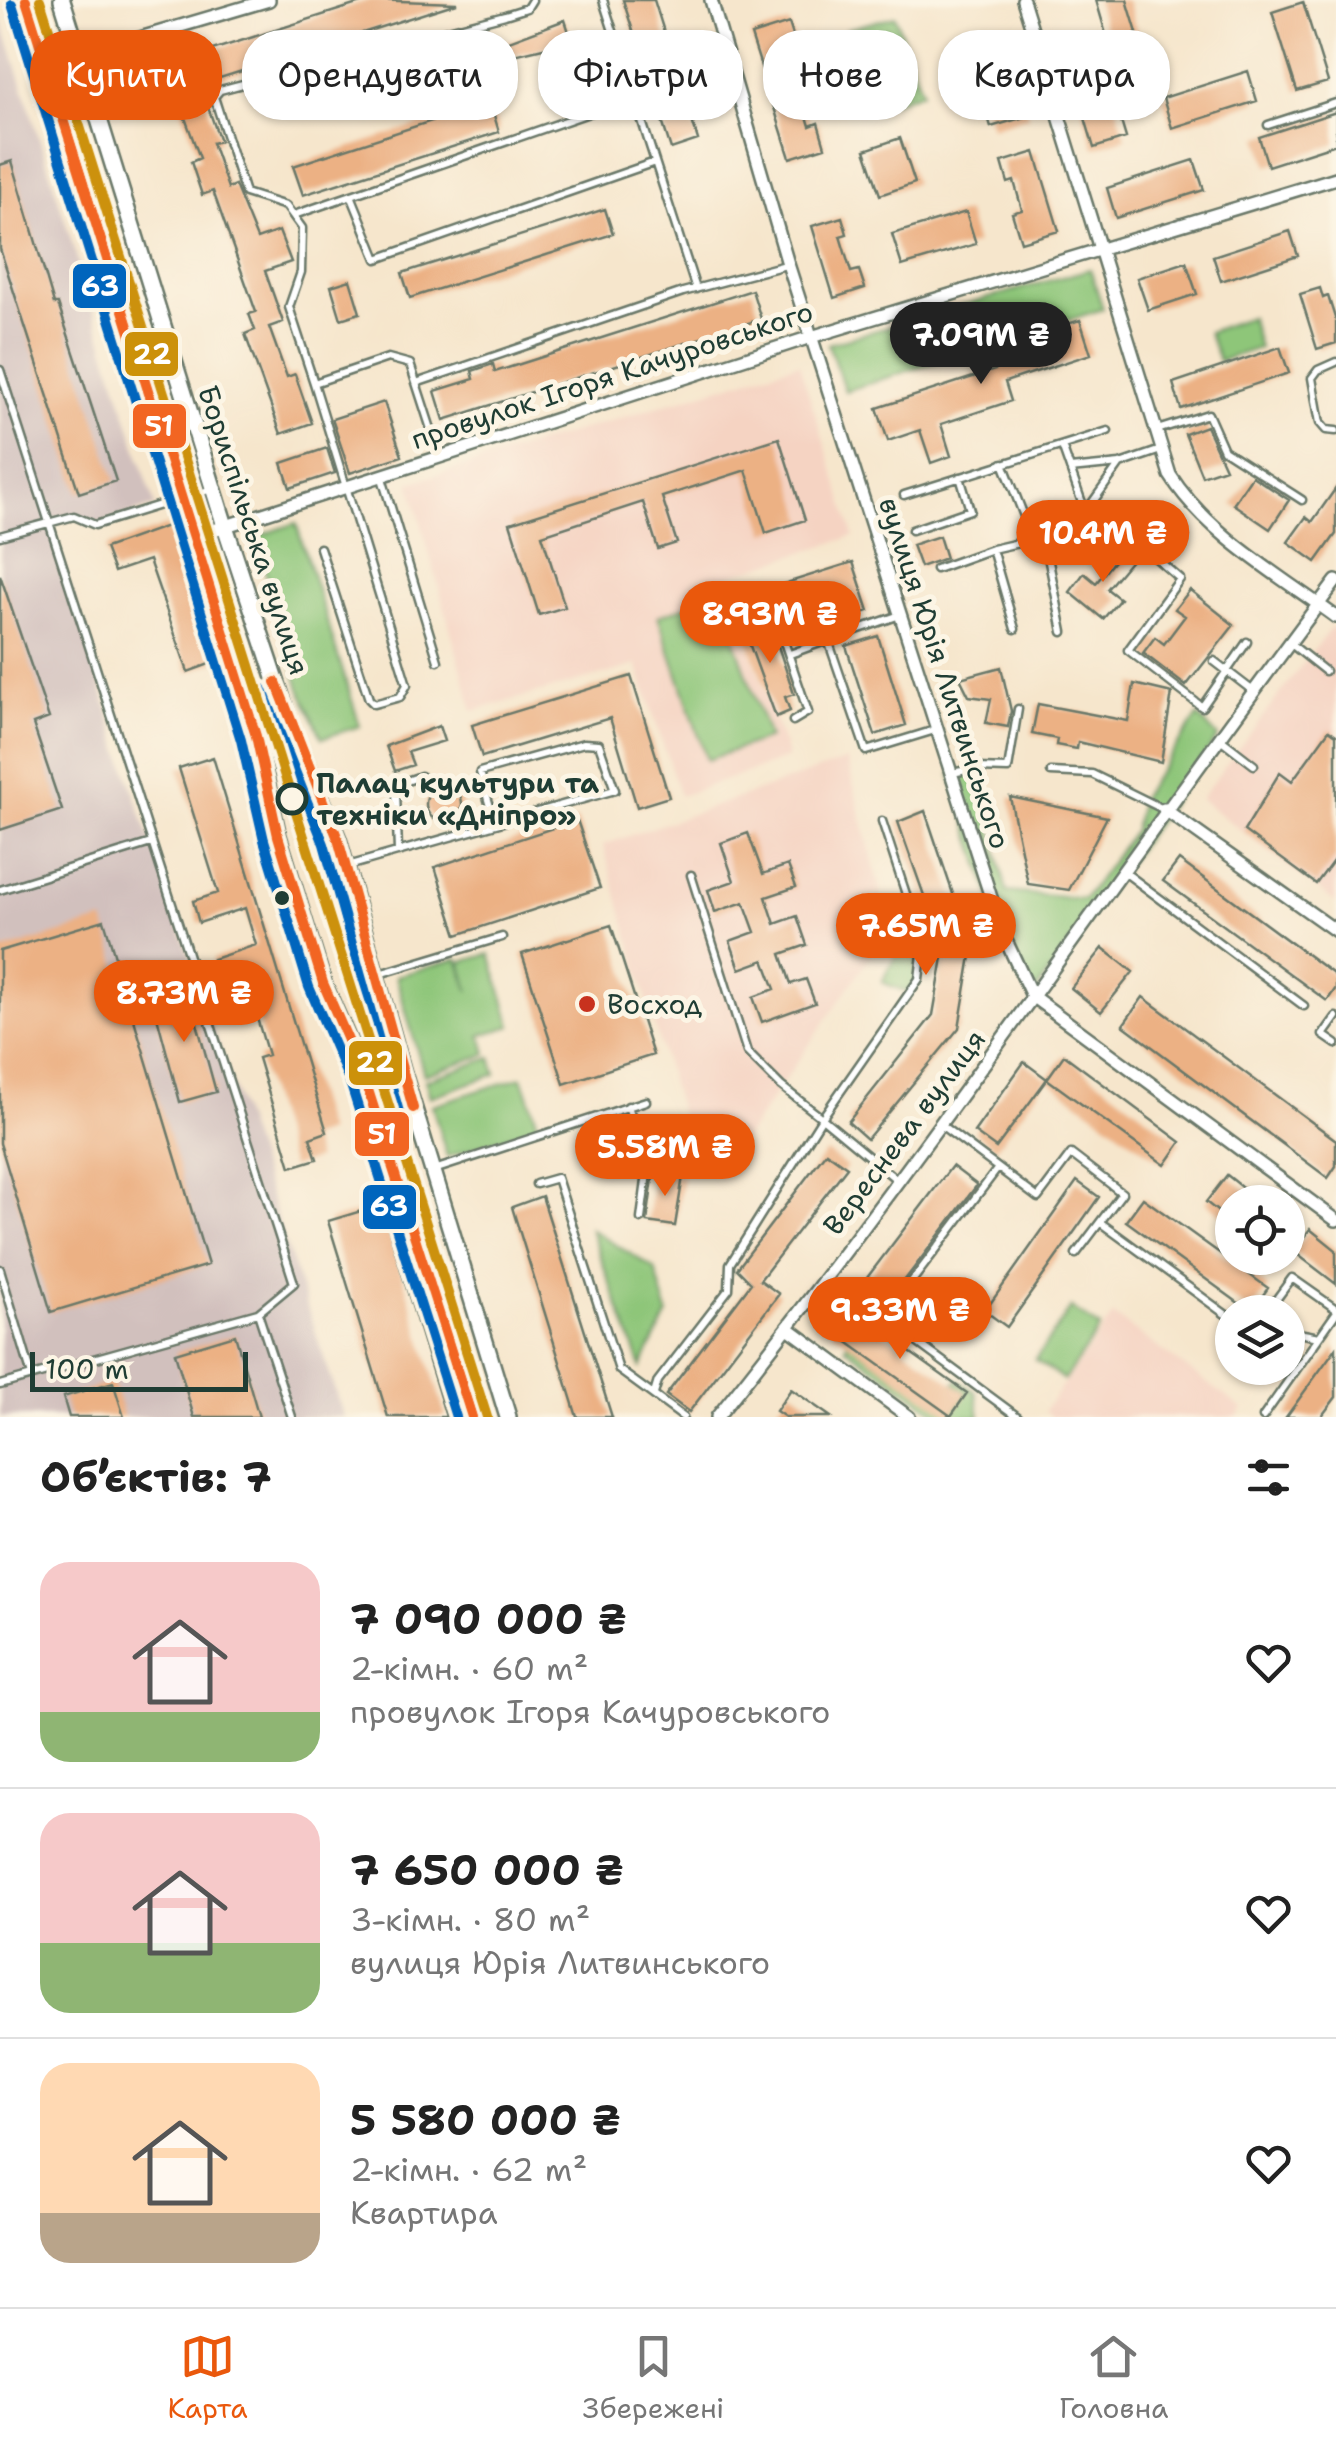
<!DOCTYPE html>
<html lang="uk">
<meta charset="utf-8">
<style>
:root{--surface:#fff;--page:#f6f6f6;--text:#222;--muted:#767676;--line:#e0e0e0;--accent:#ea580c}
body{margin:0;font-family:"Shantell Sans",sans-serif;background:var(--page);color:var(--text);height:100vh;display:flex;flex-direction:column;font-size:38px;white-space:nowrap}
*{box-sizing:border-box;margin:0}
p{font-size:32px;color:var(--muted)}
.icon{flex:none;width:55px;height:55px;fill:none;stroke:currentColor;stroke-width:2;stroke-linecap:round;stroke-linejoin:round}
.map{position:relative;height:1417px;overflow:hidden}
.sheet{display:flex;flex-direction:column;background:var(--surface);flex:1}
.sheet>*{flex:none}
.guide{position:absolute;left:30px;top:30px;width:1278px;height:90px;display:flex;gap:20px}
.buttons{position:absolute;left:1215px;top:1185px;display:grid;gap:20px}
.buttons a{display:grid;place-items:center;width:90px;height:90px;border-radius:50%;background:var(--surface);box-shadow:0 2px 8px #0004;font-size:50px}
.scale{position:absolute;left:30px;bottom:25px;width:218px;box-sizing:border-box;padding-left:10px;border:5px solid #1f3d34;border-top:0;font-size:28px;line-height:35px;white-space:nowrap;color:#1f3d34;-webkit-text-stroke:8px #fcf5e5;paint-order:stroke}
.price{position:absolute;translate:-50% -85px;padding:0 22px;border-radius:35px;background:var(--accent);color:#fff;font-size:32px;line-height:65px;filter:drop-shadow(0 2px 5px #0008)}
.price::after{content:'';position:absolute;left:50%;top:60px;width:30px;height:22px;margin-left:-15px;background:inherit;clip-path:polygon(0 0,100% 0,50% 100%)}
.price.current{background:#222;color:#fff}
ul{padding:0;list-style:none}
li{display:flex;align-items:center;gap:30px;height:250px;padding:0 40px}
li+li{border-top:2px solid var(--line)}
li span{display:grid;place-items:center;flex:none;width:280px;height:200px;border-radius:30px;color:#555}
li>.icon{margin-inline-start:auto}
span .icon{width:120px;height:120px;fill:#fffc;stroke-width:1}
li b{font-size:42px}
h2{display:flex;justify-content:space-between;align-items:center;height:120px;padding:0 40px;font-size:42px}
.chip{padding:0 35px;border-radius:40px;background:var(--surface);box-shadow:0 2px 8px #0004;font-size:35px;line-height:90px}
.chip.current{background:var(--accent);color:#fff}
.menu{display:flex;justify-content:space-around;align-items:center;height:140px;border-top:2px solid var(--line);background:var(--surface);font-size:28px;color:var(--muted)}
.menu a{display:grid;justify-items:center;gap:5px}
.menu .current{color:var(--accent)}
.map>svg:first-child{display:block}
.built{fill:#f5d3c2}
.industrial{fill:#d1c0bd}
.green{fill:#8ec679;stroke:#568256;stroke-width:2.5}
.building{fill:#ecb184}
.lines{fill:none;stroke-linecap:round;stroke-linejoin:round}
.lane-casing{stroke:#6a7869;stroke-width:11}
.street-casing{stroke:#6a7869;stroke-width:16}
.secondary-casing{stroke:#6a7869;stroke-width:20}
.lane{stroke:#fff;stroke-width:6}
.street{stroke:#fff;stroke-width:11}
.secondary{stroke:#fff;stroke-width:15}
.bus-1-casing{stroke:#fcf5e5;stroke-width:18}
.bus-2-casing{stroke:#fcf5e5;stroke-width:18}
.bus-1{stroke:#f26522;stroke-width:10}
.bus-2{stroke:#0065bd;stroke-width:10}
.tram-1-casing{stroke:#fcf5e5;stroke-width:18}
.tram-1{stroke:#cc910a;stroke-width:10}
.stop-dot{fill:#fcf5e5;stroke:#1f3d34;stroke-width:5}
.bus-dot{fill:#1f3d34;stroke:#fcf5e5;stroke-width:4}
.poi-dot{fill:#c8321e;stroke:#fcf5e5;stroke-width:4}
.labels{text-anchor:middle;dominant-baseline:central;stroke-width:10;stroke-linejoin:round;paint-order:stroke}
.street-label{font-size:28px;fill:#1f3d34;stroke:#fcf5e5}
.stop-label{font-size:28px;font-weight:bold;fill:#1f3d34;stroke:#fcf5e5;text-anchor:start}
.poi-label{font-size:28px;fill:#1f3d34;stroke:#fcf5e5;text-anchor:start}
.line-badge{stroke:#fcf5e5;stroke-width:4}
.badge-label{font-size:28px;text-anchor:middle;font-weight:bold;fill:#fff}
</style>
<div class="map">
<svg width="1336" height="1417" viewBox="0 0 1336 1417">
<rect width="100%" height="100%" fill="#fcf5e5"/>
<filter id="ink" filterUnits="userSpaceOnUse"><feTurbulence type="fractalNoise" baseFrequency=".01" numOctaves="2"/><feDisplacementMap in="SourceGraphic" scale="20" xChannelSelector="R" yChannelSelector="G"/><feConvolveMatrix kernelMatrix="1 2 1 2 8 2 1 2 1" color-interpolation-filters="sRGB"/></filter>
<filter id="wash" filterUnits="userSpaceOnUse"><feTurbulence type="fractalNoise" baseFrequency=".0048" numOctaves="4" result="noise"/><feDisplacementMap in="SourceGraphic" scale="40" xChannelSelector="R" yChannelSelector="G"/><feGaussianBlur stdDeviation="2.25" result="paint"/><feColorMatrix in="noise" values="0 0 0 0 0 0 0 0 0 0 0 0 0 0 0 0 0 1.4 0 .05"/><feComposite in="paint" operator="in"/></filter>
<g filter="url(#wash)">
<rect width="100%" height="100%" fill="#f6e6cc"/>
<path class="built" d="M 799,363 L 854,536 L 725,577 L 788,758 L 680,796 L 637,665 L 473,711 L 410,483 Z
M 1331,627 L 1336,630 L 1336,903 L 1200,799 Z
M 847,760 L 890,928 L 723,1169 L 688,1143 L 603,845 Z
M 1113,1315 L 1243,1409 L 1237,1417 L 1052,1417 L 1044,1411 Z"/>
<path class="industrial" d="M 0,14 L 155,506 L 95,525 L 74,516 L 50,520 L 121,753 L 344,1417 L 0,1417 Z"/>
<path class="green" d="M 895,16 L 922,92 L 874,109 L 847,29 Z
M 1090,269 L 1103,309 L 845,391 L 828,344 Z
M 1250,317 L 1259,348 L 1219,361 L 1208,332 Z
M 296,523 L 360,726 L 322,738 L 300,689 L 255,537 Z
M 719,595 L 769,738 L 707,760 L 658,616 Z
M 1198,716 L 1218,737 L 1032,996 L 1002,932 L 951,774 L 977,768 L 1007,892 L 1084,899 L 1134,830 L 1141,797 Z
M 914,920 C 924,947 925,968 911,994 L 882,982 Z
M 490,954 L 512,1026 L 481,1035 L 487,1054 L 424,1075 L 396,976 L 458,959 L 469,991 L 461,962 Z
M 491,1058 L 496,1074 L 430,1097 L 425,1080 Z
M 522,1077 L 539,1126 L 447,1157 L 432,1105 Z
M 590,1229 L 655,1269 L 668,1314 L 641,1367 Z
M 1071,1308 L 1100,1328 L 1064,1380 L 1035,1360 Z
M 847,1342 L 951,1415 L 967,1393 L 955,1384 L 958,1380 L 976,1392 L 980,1417 L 943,1417 L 845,1347 Z"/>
<g id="blocks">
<path class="building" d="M 370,0 L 457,3 L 220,78 L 212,50 Z
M 623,0 L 654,0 L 698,140 L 671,149 Z
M 1096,0 L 1127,0 L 1137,33 L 1108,41 Z
M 1303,2 L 1328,82 L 1297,91 L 1272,12 Z
M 565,20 L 572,41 L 497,59 L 493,47 Z
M 789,23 L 798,51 L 788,54 L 810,126 L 818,123 L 825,147 L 790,158 L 751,35 Z
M 1103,62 L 1126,138 L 1094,148 L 1071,71 Z
M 1014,67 L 1028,116 L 991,127 L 977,78 Z
M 1248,71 L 1257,101 L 1172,128 L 1163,98 Z
M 202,90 L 220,141 L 212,143 L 228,188 L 235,185 L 257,239 L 279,231 L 291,262 L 265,271 L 283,322 L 269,327 L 287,377 L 295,374 L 312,423 L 281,434 L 245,334 L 255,330 L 249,314 L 256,312 L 213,191 L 202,195 L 191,162 L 200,158 L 178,99 Z
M 490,102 L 499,132 L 303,195 L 293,166 Z
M 1336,112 L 1336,144 L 1268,166 L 1259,137 Z
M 900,138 L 915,183 L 880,195 L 865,150 Z
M 1035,152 L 1059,231 L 1021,242 L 1012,213 L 1022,210 L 1014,181 L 1008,183 L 1002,162 Z
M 1194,160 L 1204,190 L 1116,218 L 1107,188 Z
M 12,161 L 54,304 L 58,304 L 116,481 L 79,493 L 0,249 L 0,165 Z
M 605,209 L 613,234 L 410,298 L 402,273 Z
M 966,212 L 976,244 L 902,266 L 892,234 Z
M 842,217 L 847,234 L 840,236 L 851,272 L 859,270 L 865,288 L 834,298 L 812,226 Z
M 1290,231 L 1298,256 L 1221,281 L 1213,256 Z
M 1186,262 L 1197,294 L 1148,310 L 1137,278 Z
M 350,280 L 360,313 L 341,319 L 331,286 Z
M 1320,288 L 1323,298 L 1328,296 L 1336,321 L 1336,343 L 1317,349 L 1300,294 Z
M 752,290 L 761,319 L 444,420 L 435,391 L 474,379 L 472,371 L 493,364 L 495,372 Z
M 1080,320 L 1091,354 L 1005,382 L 1011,401 L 941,424 L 951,456 L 931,463 L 920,430 L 888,441 L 877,408 L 995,370 L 988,349 Z
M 1280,347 L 1289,373 L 1181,409 L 1173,383 Z
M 384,402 L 402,456 L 350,473 L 332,419 Z
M 1206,426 L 1225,468 L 1202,476 L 1185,434 Z
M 779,438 L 805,520 L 766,533 L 746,470 L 662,497 L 677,543 L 658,549 L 643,502 L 542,535 L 565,607 L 539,615 L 510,523 Z
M 327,448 L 335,473 L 290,488 L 282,463 Z
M 1252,476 L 1289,500 L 1270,529 L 1233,504 Z
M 1336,488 L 1336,534 L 1316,562 L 1288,542 L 1306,517 L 1312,522 Z
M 167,526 L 215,662 L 188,672 L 149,560 L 114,572 L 105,548 Z
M 939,536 L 946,558 L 920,567 L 912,545 Z
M 1128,544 L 1138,552 L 1107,589 L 1120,599 L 1103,619 L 1070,592 L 1084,573 L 1096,583 Z
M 853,562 L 869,611 L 799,633 L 783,584 Z
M 0,575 L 49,718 L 33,724 L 62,810 L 0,830 Z
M 1190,590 L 1234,625 L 1186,686 L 1143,653 L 1155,637 L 1164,644 L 1185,616 L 1175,609 Z
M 757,619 L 763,634 L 773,631 L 794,694 L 785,697 L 790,711 L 776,717 L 742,624 Z
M 878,636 L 906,725 L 875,735 L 846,646 Z
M 1001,667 L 1011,711 L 1008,727 L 986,723 L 991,699 L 969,696 L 960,678 Z
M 631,676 L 669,797 L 637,807 L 610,718 L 482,757 L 472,725 Z
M 1134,684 L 1172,693 L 1161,762 L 1078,742 L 1077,749 L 1056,745 L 1057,739 L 1032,734 L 1038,704 L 1128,721 Z
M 439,726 L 444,741 L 408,752 L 413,765 L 395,771 L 386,746 Z
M 1329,730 L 1336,735 L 1336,857 L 1316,884 L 1244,831 L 1280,772 L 1292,781 Z
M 213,757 L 327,1132 L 310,1138 L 317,1159 L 291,1167 L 258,1058 L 268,1055 L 244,975 L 220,983 L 213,959 L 256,945 L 245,908 L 199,923 L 193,901 L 218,893 L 179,768 Z
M426 804a18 18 0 1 1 36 0a18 18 0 1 1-36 0Z
M 1010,797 L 1107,817 L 1069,890 L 1028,884 Z
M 925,811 L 972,950 L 959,1028 L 867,1139 L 848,1122 L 933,1015 L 944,952 L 898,822 Z
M 577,820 L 600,888 L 457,935 L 435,867 Z
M 748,833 L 763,874 L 788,865 L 796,887 L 766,897 L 775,924 L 797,916 L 807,945 L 781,954 L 791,984 L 806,979 L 815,1003 L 762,1022 L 753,997 L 775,989 L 764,960 L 740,969 L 730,941 L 755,932 L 744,902 L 715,912 L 708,890 L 734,881 L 721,843 Z
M 1179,860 L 1336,976 L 1336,988 L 1327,1001 L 1163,881 Z
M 104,920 L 208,1265 L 51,1312 L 0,1143 L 0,951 Z
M 611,925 L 653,1055 L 564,1084 L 522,954 Z
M 1103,948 L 1133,972 L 1101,1012 L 1071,988 Z
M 187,987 L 216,1092 L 180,1102 L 152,998 Z
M 1143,997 L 1336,1140 L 1336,1166 L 1328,1178 L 1123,1025 Z
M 1064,1055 L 1181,1142 L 1165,1165 L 1047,1079 Z
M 1024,1062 L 1047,1079 L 996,1148 L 974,1132 Z
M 826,1152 L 847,1167 L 760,1280 L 779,1294 L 689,1412 L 666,1395 L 751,1283 L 737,1269 Z
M 952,1166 L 977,1185 L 888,1302 L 863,1283 Z
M 654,1171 L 683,1176 L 675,1226 L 647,1222 Z
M 1227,1175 L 1261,1202 L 1232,1202 L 1232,1223 L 1206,1202 Z
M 1077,1181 L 1099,1197 L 1007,1327 L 985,1311 Z
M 542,1196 L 612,1417 L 577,1417 L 512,1207 Z
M 1143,1198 L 1268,1288 L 1251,1312 L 1126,1221 Z
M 381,1205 L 446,1417 L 388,1417 L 328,1221 Z
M 1310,1229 L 1336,1250 L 1336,1284 L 1293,1251 Z
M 848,1308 L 967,1393 L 951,1416 L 832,1331 Z
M 235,1335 L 259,1417 L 194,1417 L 175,1353 Z
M 1336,1348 L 1336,1397 L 1321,1417 L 1286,1417 Z
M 113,1382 L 124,1417 L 69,1417 L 63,1397 Z
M 791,1389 L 831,1417 L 785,1417 L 776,1411 Z"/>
</g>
</g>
<g filter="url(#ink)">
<use href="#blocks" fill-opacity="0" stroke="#6a7869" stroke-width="2.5"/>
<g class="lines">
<g class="lane-casing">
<path id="lane" d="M 603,0 L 696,289
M 1268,125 L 1336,103
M 351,195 L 377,259 L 655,162
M 294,215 L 632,98
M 1336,362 L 1318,370 L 1312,378 L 1320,423 L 1326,430 L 1336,431
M 0,370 L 294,1283 L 258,1313 L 0,1385
M 419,382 L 683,292 L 786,265
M 314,383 L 289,307 L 301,272 L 302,228 L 286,206 L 245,193 L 214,97 L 220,90 L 505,15 L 527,8 L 532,0
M 1157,430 L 1208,414 L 1224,450 L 1302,500
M 1062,446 L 1086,514
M 1003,463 L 1033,539
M 1070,469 L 1120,464 L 1161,450
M 382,478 L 438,661
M 904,495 L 1108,431
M 912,530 L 970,510 L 960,477
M 0,536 L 74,516 L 95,525 L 212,489
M 1044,537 L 1063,632
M 320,548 L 369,699 L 374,704 L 400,697 L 407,685 L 314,383 L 388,358 L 410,364 L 440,457
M 1150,553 L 1180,579 L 1128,650 L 1202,707 L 1247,642
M 936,569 L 992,549
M 744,609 L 763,602 L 773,609 L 808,712 L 793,721
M 900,615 L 828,640 L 866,751 L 935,730
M 1015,629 L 992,549 L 1072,531 L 1120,464
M 1291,644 L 1325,671
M 790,654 L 828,640
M 1214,661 L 1253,691
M 1219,738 L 1254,765
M 1051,772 L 1092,774 L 1163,809
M 952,773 L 977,768 L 1008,769 L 1018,709
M 882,821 L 923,946 L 919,979 L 822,1118 L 897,1180
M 398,852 L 396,791 L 401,783 L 421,776
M 348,866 L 615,790 L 599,744 L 584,743 L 480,772 L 495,824
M 1123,871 L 1304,1006
M 0,890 L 151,843
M 379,974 L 502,937
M 1336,1017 L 1323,1035 L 1336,1044
M 628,1106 L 648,1165 L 641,1219
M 941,1125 L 1038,1198 L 1071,1154 L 1122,1193 L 1076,1254
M 998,1168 L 884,1318 L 1018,1417
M 434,1170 L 646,1101
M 536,1184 L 557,1178 L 619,1370 L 683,1417
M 1101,1223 L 1232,1319
M 0,1269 L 32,1376
M 1267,1312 L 1292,1278 L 1336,1309
M 258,1313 L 292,1417
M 1288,1331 L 1319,1337
M 654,1394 L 658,1381 L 729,1289 L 730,1264 L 822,1118 L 781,1086 L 747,1052 L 691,875
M 1263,1417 L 1336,1313"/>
</g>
<g class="street-casing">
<path id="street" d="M 711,0 L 788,264 L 1002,932 L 1032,996 L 1336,1220
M 1023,0 L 1170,475 C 1207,534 1280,576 1336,617
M 45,66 L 269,0
M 192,537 L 811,337 L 1336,178
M 1164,809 L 1336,931
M 788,1328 L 909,1417
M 717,1417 C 934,1146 1127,858 1336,581"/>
</g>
<g class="secondary-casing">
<path id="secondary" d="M 26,0 L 256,736 L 278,836 L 323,983 L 364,1077 L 472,1417
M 62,0 L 225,526 L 290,723 L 338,839 L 403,1073 L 508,1417"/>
</g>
<use href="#lane" class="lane"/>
<use href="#street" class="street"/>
<use href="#secondary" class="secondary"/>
<g class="bus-1-casing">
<path id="bus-1" d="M 26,0 L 256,736 L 278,836 L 323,983 L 364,1077 L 472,1417
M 276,682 L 338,839 L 413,1108"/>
</g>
<g class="bus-2-casing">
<path id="bus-2" d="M 12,4 L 241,740 L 264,840 L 309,987 L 350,1082 L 456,1417
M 262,688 L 324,844 L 399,1112"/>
</g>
<use href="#bus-1" class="bus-1"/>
<use href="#bus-2" class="bus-2"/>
<g class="tram-1-casing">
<path id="tram-1" d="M 40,0 L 487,1417"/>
</g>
<use href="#tram-1" class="tram-1"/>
</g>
</g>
<circle class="stop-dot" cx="292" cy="799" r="14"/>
<circle class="bus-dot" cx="282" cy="898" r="9"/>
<circle class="poi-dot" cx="587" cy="1004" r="10"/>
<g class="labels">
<g class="street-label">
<text transform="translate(612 375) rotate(-18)">провулок Ігоря Качуровського</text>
<text transform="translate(254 530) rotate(72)">Бориспільська вулиця</text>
<text transform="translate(945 673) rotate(72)">вулиця Юрія Литвинського</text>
<text transform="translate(904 1132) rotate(-53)">Вереснева вулиця</text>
</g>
<g class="stop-label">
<text x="316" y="783">Палац культури та<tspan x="316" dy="32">техніки «Дніпро»</tspan></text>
</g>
<g class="poi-label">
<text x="607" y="1004">Восход</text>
</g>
</g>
<g class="line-badge">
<rect x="71" y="262" width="57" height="48" rx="10" fill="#0065bd"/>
<rect x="123" y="330" width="57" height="48" rx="10" fill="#cc910a"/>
<rect x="131" y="402" width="57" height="48" rx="10" fill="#f26522"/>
<rect x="347" y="1039" width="57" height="48" rx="10" fill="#cc910a"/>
<rect x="353" y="1110" width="58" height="48" rx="10" fill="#f26522"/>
<rect x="361" y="1183" width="57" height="48" rx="10" fill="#0065bd"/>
</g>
<g class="badge-label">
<text x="100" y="296">63</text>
<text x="152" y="364">22</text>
<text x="159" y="436">51</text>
<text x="375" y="1072">22</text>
<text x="382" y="1144">51</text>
<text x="389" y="1216">63</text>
</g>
</svg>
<div class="buttons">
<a><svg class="icon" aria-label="locate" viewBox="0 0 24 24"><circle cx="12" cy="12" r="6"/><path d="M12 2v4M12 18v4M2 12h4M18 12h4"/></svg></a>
<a><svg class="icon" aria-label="layers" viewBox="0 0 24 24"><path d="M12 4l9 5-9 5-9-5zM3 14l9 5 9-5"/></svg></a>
</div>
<div class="scale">100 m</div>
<b class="price current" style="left:981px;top:387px">7.09M ₴</b>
<b class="price" style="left:1103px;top:585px">10.4M ₴</b>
<b class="price" style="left:770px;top:666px">8.93M ₴</b>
<b class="price" style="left:926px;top:978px">7.65M ₴</b>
<b class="price" style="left:184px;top:1045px">8.73M ₴</b>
<b class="price" style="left:665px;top:1199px">5.58M ₴</b>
<b class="price" style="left:900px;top:1362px">9.33M ₴</b>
<div class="guide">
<a class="chip current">Купити</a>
<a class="chip">Орендувати</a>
<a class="chip">Фільтри</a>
<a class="chip">Нове</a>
<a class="chip">Квартира</a>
</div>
</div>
<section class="sheet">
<h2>Об’єктів: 7<svg class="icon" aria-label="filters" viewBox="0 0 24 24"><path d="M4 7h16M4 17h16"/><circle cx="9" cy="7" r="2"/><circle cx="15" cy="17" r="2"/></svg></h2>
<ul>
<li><span style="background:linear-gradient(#f6c9c9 75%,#8fb573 0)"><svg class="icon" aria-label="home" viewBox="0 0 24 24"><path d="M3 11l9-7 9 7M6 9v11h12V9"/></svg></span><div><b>7 090 000 ₴</b><p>2-кімн. · 60 m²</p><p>провулок Ігоря Качуровського</p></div><svg class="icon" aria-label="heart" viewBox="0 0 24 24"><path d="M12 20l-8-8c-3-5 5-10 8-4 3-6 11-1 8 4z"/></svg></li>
<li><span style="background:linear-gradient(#f6c9c9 65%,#8fb573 0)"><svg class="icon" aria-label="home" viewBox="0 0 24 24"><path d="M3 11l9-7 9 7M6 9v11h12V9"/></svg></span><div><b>7 650 000 ₴</b><p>3-кімн. · 80 m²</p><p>вулиця Юрія Литвинського</p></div><svg class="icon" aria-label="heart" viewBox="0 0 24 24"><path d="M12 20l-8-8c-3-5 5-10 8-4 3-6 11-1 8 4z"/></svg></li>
<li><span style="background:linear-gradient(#ffd9b3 75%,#b9a48a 0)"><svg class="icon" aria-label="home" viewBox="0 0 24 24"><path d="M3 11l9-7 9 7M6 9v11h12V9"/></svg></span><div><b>5 580 000 ₴</b><p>2-кімн. · 62 m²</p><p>Квартира</p></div><svg class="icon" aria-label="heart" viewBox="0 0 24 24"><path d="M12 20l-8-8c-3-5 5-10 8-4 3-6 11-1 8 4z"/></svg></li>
</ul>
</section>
<nav class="menu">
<a class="current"><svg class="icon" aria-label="map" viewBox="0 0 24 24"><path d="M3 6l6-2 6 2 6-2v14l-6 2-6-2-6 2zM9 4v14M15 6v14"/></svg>Карта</a>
<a><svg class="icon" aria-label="saved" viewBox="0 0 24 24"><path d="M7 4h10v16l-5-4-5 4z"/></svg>Збережені</a>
<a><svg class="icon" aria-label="home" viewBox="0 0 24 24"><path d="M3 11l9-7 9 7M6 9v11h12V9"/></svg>Головна</a>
</nav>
